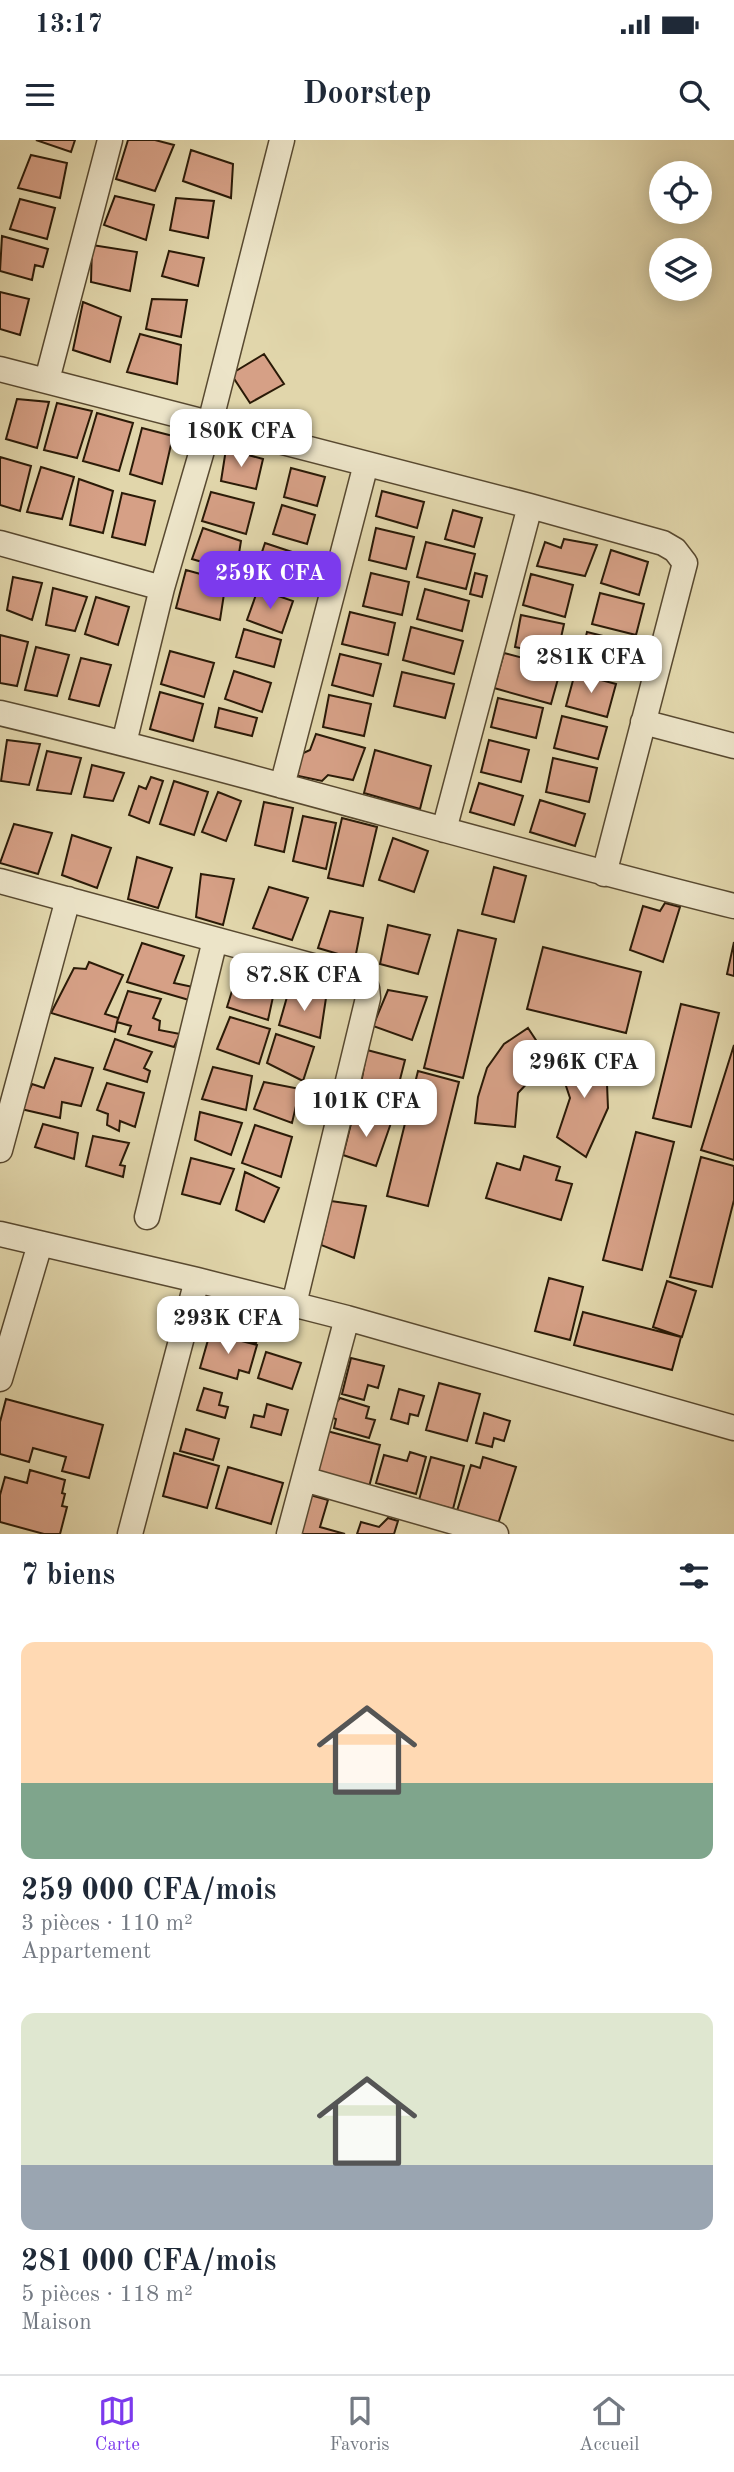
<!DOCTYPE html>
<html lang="fr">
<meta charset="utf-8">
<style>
:root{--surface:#fff;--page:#f2f2f3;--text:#1f2937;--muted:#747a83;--line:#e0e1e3;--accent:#7c3aed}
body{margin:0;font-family:"Old Standard TT",serif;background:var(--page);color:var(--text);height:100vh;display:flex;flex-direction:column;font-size:26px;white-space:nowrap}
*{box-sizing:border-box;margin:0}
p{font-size:23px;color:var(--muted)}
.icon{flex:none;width:38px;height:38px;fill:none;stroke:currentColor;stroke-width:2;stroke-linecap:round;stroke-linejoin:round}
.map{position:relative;height:1394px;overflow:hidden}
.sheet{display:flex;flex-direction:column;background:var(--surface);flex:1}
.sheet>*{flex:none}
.buttons{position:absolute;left:649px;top:21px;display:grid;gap:14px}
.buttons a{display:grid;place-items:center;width:63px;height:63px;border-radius:50%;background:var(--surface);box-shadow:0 4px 18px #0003;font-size:35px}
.price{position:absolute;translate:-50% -60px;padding:0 16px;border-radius:14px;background:#fff;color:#222;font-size:23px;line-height:46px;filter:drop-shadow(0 2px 4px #0008)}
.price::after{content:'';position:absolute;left:50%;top:42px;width:21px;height:16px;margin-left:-10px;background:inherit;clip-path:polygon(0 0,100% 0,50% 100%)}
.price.selected{background:var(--accent);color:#fff}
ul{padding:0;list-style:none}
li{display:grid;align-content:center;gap:14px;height:371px;padding:0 21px}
li span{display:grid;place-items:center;height:217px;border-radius:14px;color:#555}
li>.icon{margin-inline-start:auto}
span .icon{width:126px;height:126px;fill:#fffc;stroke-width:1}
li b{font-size:30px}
h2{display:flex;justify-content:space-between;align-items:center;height:84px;padding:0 21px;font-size:30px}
.status{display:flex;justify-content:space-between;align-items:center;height:49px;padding:0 35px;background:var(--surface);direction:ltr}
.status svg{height:19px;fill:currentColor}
header{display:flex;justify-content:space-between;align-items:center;height:91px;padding:0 21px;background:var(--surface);font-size:32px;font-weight:600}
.tab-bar{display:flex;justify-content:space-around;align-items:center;height:98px;border-top:2px solid var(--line);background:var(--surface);font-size:19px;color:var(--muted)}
.tab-bar a{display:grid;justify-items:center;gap:4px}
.tab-bar .selected{color:var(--accent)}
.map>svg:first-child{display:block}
.building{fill:#d6a086;stroke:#2a1a07;stroke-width:2}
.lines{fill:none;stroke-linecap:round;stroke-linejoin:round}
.minor-casing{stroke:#584930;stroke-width:27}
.minor{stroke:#ece4c8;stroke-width:24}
</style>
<div class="status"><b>13:17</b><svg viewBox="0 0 49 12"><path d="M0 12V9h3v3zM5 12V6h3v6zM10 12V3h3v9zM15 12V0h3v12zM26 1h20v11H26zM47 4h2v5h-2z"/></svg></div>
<header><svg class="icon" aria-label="menu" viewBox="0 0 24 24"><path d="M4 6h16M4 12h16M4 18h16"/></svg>Doorstep<svg class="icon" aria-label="search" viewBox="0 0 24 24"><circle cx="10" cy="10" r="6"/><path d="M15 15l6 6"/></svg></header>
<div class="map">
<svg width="734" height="1394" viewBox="0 0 734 1394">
<rect width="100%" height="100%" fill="#e1d6ab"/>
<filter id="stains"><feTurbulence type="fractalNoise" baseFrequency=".00286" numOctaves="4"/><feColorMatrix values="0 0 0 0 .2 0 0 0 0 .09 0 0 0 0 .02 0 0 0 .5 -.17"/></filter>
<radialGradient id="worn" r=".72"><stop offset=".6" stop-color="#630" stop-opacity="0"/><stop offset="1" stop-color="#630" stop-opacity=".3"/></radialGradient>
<path class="building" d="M 36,0 L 75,0 L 71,12 Z
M 128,0 L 155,0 L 174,5 L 155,51 L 116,39 Z
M 191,10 L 233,24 L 231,58 L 183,41 Z
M 31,15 L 67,23 L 60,58 L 18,48 Z
M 115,56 L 154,65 L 146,100 L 104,85 Z
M 176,58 L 214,61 L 208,98 L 170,90 Z
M 20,59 L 55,68 L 47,99 L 10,89 Z
M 2,96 L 48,109 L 43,127 L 35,125 L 32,140 L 0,131 Z
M 92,105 L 137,112 L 130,151 L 91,142 Z
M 169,111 L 204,118 L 198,146 L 162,136 Z
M 0,152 L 29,159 L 20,195 L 0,189 Z
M 152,159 L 187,160 L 181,197 L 146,189 Z
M 83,162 L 121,177 L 110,222 L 73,210 Z
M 140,194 L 181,205 L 177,244 L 127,232 Z
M 264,214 L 284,244 L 250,263 L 231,234 Z
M 17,259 L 49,262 L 37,308 L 6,299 Z
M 57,263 L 92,271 L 77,318 L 44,310 Z
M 97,273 L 133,283 L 119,331 L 83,321 Z
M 142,288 L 173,296 L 162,344 L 130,334 Z
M 226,309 L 263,319 L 256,349 L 221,341 Z
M 0,317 L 31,326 L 20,371 L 0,365 Z
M 41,327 L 74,337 L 62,379 L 27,372 Z
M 291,328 L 325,337 L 317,366 L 284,357 Z
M 79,339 L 113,351 L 103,393 L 70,385 Z
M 382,351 L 424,362 L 417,388 L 376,376 Z
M 211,352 L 254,363 L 246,394 L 202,381 Z
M 122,353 L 155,361 L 145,405 L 112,397 Z
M 282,365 L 315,375 L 307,404 L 273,394 Z
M 453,370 L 482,378 L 474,407 L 445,399 Z
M 203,388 L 241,401 L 236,432 L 192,419 Z
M 376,388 L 414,397 L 406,429 L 369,420 Z
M 564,399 L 597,405 L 585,436 L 537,426 L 545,402 L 561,408 Z
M 426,402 L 475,414 L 466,449 L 417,437 Z
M 265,403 L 298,414 L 287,447 L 254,436 Z
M 611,410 L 648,422 L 639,455 L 601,443 Z
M 186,430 L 226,441 L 220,480 L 176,468 Z
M 371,433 L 409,442 L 402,475 L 363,466 Z
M 475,433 L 487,436 L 482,457 L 470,454 Z
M 531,434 L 573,445 L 565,477 L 523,465 Z
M 13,437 L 42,443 L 32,480 L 7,470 Z
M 53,448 L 87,457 L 75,491 L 46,485 Z
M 258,449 L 293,461 L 282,493 L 247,480 Z
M 425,449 L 469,461 L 462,491 L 417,479 Z
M 600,453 L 644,464 L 636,495 L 592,484 Z
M 96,457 L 129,467 L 118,505 L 85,494 Z
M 350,472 L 395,483 L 388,515 L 342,504 Z
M 521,475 L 564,484 L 557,516 L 515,507 Z
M 411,487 L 463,501 L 454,534 L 403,520 Z
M 244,489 L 281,500 L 274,527 L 236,517 Z
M 587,492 L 631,503 L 623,536 L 579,525 Z
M 0,495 L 28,502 L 17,546 L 0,543 Z
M 36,507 L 69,515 L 57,556 L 25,550 Z
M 170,511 L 214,523 L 204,557 L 161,544 Z
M 504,513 L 561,528 L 551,564 L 494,548 Z
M 340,514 L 381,524 L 373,556 L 332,545 Z
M 81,518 L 111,525 L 99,566 L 69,559 Z
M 234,531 L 271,543 L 262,572 L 225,559 Z
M 402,532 L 454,544 L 445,578 L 394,566 Z
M 575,533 L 616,544 L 607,577 L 566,566 Z
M 160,552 L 203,564 L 193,601 L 150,589 Z
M 329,555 L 371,564 L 364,596 L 323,587 Z
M 498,558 L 543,568 L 536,598 L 491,587 Z
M 219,568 L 257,578 L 252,596 L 215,587 Z
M 562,576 L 607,587 L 598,619 L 554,608 Z
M 316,594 L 365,608 L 353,640 L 328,635 L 322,641 L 294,635 L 299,615 L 310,610 Z
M 7,600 L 40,604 L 29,645 L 1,641 Z
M 489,600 L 529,610 L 521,642 L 481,632 Z
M 375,610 L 431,626 L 420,669 L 364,653 Z
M 47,611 L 81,618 L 71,654 L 37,650 Z
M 553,618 L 597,628 L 589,662 L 546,652 Z
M 92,625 L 124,633 L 113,661 L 84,657 Z
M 151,637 L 163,641 L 149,683 L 129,675 L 139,646 L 146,649 Z
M 174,641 L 208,652 L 194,695 L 160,684 Z
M 479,643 L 523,656 L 514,685 L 470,672 Z
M 218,652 L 241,661 L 226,701 L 202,692 Z
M 540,660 L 585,674 L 575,706 L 530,692 Z
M 264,662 L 293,668 L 284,712 L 255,705 Z
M 303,676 L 336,683 L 326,729 L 293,721 Z
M 342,678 L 377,687 L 363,746 L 328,738 Z
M 14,684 L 52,693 L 38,734 L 0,723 Z
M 72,695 L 111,708 L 97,748 L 62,735 Z
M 393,698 L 428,711 L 414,752 L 379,740 Z
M 137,717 L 172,728 L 158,768 L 128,759 Z
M 494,727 L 526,736 L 514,782 L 482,774 Z
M 201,734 L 234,739 L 223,785 L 196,777 Z
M 269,747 L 308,758 L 292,800 L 253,788 Z
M 665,763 L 680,767 L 663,822 L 630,810 L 643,766 L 660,771 Z
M 330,771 L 363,778 L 355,819 L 318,808 Z
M 388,785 L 430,795 L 418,834 L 380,824 Z
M 458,790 L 496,799 L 463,938 L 424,928 Z
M 734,802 L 734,836 L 727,834 Z
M 142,803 L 184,816 L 174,843 L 193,847 L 189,860 L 127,842 Z
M 543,807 L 641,832 L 626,893 L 527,869 Z
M 89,822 L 123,835 L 105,874 L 118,878 L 115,892 L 51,873 L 74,828 L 86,829 Z
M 241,830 L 276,843 L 268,880 L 227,867 L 232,851 L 237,849 Z
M 289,850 L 326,858 L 320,898 L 279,885 Z
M 388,850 L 427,857 L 412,900 L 373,886 Z
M 128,851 L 161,859 L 153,878 L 160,881 L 159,890 L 180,894 L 174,907 L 128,894 L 131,886 L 117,882 Z
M 681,864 L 719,873 L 691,987 L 653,978 Z
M 230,877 L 270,889 L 259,924 L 217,909 Z
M 528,888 L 549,920 L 518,953 L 515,987 L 475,983 L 478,957 L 487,928 L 504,904 Z
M 276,894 L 314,907 L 303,941 L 267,923 Z
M 115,899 L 152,912 L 144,928 L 150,931 L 147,942 L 104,929 Z
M 594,903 L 607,944 L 608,968 L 586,1017 L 557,997 L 570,958 L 559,925 Z
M 734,905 L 734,1020 L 701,1010 Z
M 367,910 L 405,920 L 394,963 L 359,955 Z
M 55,918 L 93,928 L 81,966 L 62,962 L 60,978 L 21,969 L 32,944 L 44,948 Z
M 213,927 L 252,936 L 246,970 L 202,959 Z
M 418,931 L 459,942 L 428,1066 L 387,1056 Z
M 264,942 L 300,949 L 292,983 L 254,969 Z
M 107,943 L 144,953 L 135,987 L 120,981 L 119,991 L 107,985 L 108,974 L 97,970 Z
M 200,972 L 242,983 L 231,1015 L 195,1000 Z
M 354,972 L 391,983 L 376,1026 L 343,1015 Z
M 43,984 L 78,993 L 74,1019 L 35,1007 Z
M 255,985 L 292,997 L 281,1037 L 242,1023 Z
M 636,992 L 674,1002 L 642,1130 L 603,1120 Z
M 93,996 L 129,1003 L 120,1025 L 125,1026 L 123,1037 L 86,1026 Z
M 524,1016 L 560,1027 L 556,1040 L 572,1044 L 561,1080 L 486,1058 L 497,1023 L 520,1030 Z
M 701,1017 L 734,1026 L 734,1060 L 712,1147 L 670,1137 Z
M 191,1018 L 234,1029 L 220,1064 L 182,1054 Z
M 245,1032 L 279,1048 L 264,1082 L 236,1070 Z
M 331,1061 L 366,1066 L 354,1118 L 321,1105 Z
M 549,1138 L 583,1147 L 570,1200 L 535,1191 Z
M 667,1141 L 696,1151 L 682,1197 L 653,1187 Z
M 215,1170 L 262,1183 L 256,1203 L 209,1190 Z
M 583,1172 L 681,1197 L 672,1230 L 574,1205 Z
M 210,1193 L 257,1205 L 249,1233 L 239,1230 L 237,1239 L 200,1228 Z
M 266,1212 L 301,1223 L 292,1249 L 258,1238 Z
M 351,1218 L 384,1226 L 378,1248 L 368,1245 L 364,1260 L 342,1254 Z
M 439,1243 L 480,1254 L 467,1301 L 426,1290 Z
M 204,1248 L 222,1253 L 219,1265 L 228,1267 L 225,1278 L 197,1270 Z
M 399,1249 L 424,1256 L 418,1276 L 410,1274 L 408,1284 L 391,1279 Z
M 340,1258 L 369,1267 L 366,1278 L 375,1280 L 369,1298 L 334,1288 L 336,1279 L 326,1275 Z
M 6,1259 L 103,1285 L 89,1338 L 62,1331 L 66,1317 L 33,1308 L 29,1322 L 0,1314 L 0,1282 Z
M 267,1264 L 288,1270 L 281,1295 L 251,1287 L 254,1275 L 264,1277 Z
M 484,1273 L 510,1281 L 504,1301 L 494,1298 L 492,1307 L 476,1303 Z
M 186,1289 L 219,1299 L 213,1320 L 180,1311 Z
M 327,1291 L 380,1305 L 369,1347 L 316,1333 Z
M 410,1312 L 426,1317 L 416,1354 L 376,1343 L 384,1315 L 407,1321 Z
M 174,1313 L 219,1326 L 207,1368 L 163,1356 Z
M 431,1317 L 464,1326 L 453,1369 L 419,1360 Z
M 483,1317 L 516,1327 L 498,1384 L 457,1371 L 471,1325 L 480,1328 Z
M 228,1327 L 283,1343 L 271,1384 L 216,1368 Z
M 30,1330 L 65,1340 L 62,1353 L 65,1354 L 62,1366 L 67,1367 L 60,1394 L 44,1394 L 0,1382 L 0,1355 L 5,1337 L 27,1343 Z
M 303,1353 L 328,1360 L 320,1387 L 345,1394 L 292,1394 Z
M 388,1378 L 398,1381 L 394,1394 L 357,1394 L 361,1382 L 379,1387 Z"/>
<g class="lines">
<g class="minor-casing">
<path id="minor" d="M 0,229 L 530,366 L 663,403 L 675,410 L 685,423 L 604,734
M 47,240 L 110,0
M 0,403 L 162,448
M 0,573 C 246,632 488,705 734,766
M 643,582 L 734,606
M 124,603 L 162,448 L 210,283 L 282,0
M 282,646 L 366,324
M 444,690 L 530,366
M 0,741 L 357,838 L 367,848 L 368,858 L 294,1164
M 0,1010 L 68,759
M 147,1077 L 215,800
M 0,1094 L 197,1140 L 347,1178 L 734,1288
M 0,1239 L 40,1104
M 304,1339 L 496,1394
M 130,1394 L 197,1140
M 289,1394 L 347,1178"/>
</g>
<use href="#minor" class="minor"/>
</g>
<rect width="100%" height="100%" filter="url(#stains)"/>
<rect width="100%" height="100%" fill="url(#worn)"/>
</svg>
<div class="buttons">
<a><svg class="icon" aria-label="locate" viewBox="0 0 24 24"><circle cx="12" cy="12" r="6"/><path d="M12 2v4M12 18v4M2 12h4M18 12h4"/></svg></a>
<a><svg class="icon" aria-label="layers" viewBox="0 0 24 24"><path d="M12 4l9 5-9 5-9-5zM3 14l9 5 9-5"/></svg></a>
</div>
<b class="price" style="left:241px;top:329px">180K CFA</b>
<b class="price selected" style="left:270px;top:471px">259K CFA</b>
<b class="price" style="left:591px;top:555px">281K CFA</b>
<b class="price" style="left:304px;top:873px">87.8K CFA</b>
<b class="price" style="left:584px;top:960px">296K CFA</b>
<b class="price" style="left:366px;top:999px">101K CFA</b>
<b class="price" style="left:228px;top:1216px">293K CFA</b>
</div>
<section class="sheet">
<h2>7 biens<svg class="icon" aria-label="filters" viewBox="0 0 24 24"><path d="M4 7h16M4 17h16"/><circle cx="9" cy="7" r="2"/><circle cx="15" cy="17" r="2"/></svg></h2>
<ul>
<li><span style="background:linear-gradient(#ffd9b3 65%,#7fa58c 0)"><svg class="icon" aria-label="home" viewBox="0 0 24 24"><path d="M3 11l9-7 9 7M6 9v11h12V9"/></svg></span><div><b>259 000 CFA/mois</b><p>3 pièces · 110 m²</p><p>Appartement</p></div></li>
<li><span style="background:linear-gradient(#dfe7d0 70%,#9aa5b1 0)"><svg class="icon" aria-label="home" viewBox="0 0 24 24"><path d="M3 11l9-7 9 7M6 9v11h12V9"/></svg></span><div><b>281 000 CFA/mois</b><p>5 pièces · 118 m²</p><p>Maison</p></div></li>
</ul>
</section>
<nav class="tab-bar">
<a class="selected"><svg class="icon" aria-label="map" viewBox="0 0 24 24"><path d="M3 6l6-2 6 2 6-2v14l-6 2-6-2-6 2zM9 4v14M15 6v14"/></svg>Carte</a>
<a><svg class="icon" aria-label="saved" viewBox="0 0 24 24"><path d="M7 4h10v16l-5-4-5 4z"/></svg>Favoris</a>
<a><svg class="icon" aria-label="home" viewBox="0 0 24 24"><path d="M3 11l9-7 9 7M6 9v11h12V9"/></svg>Accueil</a>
</nav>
